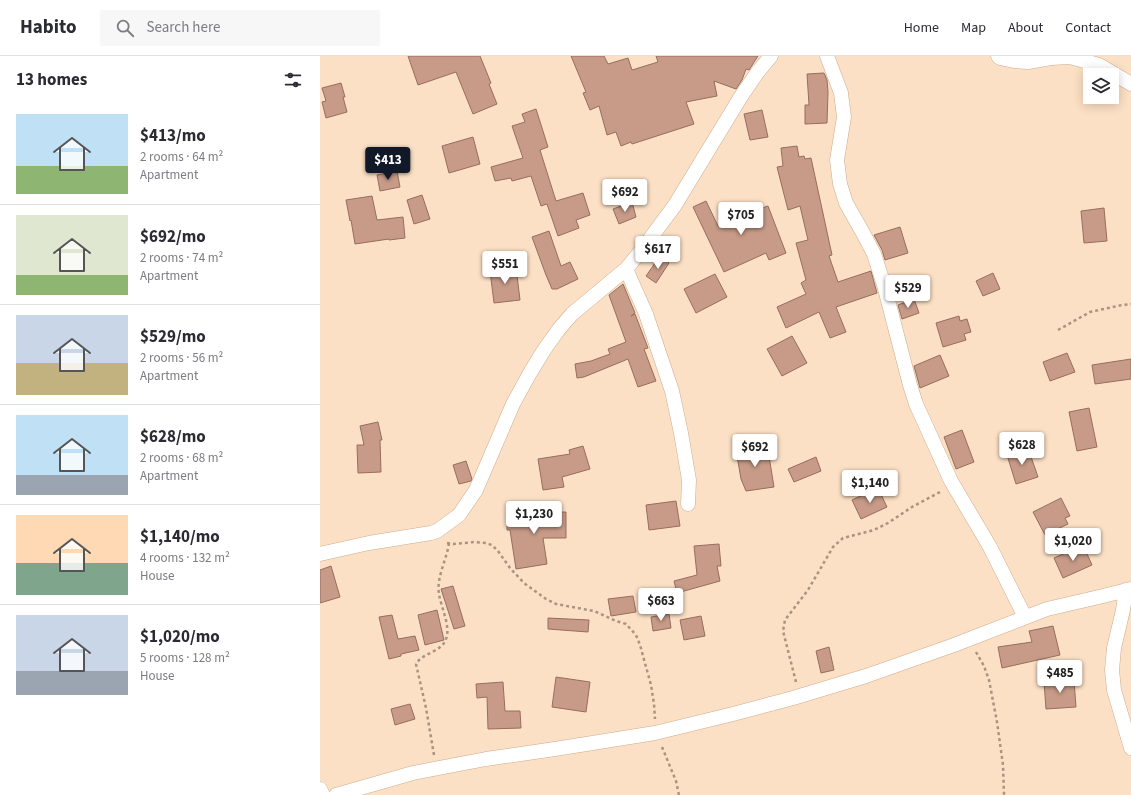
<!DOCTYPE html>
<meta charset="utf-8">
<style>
:root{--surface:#fff;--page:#f7f7f7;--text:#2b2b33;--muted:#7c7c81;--line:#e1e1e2;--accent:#111827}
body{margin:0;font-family:"Source Sans 3",sans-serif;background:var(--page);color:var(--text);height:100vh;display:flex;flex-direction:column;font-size:15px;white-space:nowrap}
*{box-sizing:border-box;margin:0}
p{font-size:13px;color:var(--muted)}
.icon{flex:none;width:22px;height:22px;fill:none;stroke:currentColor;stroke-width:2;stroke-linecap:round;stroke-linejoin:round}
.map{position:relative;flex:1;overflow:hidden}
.panel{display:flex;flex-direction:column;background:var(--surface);width:320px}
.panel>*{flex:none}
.buttons{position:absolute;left:763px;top:12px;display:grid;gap:8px}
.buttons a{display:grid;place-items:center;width:36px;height:36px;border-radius:0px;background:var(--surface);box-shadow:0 2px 10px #0003;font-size:20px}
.price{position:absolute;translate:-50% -34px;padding:0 9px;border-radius:4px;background:#fff;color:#222;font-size:13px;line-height:26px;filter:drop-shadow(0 1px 2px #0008)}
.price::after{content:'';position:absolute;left:50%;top:24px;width:12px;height:9px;margin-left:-6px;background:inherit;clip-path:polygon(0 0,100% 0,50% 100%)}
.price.current{background:var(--accent);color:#fff}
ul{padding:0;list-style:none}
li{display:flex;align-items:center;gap:12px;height:100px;padding:0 16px}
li+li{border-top:1px solid var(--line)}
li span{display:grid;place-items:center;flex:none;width:112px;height:80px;border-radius:0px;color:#555}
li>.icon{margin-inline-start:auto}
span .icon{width:48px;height:48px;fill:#fffc;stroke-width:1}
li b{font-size:17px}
h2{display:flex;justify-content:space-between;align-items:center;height:48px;padding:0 16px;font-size:17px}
header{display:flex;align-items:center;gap:24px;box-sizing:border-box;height:56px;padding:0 20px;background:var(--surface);border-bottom:1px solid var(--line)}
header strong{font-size:19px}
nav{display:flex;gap:22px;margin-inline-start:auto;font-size:14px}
.search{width:280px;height:36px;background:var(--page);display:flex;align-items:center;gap:10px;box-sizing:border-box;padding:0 14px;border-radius:0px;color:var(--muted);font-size:15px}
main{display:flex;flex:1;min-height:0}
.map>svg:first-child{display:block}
.building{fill:#c79b88;stroke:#976e5c}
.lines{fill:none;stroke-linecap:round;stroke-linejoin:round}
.street-casing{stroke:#cdab8b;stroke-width:15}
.path{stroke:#aa947f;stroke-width:2.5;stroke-dasharray:3 3;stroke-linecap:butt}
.street{stroke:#fff;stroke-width:14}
</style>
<header>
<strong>Habito</strong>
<div class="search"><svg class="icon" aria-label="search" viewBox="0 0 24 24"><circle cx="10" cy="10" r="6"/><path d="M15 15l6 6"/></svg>Search here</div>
<nav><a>Home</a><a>Map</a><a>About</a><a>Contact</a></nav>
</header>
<main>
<section class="panel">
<h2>13 homes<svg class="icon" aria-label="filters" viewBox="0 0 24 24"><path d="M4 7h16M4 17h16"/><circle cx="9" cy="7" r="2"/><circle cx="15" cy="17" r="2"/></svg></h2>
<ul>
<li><span style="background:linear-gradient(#bfe0f5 65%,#8fb573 0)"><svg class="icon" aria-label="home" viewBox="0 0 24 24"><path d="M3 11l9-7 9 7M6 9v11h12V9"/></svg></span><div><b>$413/mo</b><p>2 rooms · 64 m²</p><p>Apartment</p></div></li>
<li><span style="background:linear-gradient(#dfe7d0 75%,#8fb573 0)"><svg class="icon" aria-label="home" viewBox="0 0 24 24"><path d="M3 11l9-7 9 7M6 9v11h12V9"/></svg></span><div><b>$692/mo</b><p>2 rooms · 74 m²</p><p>Apartment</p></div></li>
<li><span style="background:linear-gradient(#c9d6e8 60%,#c2b280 0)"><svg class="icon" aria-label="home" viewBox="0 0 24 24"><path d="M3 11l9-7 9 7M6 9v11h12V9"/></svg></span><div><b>$529/mo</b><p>2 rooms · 56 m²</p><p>Apartment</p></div></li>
<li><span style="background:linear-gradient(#bfe0f5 75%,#9aa5b1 0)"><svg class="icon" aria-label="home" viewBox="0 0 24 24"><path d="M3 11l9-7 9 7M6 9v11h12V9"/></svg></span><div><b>$628/mo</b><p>2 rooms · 68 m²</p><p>Apartment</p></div></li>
<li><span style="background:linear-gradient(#ffd9b3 60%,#7fa58c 0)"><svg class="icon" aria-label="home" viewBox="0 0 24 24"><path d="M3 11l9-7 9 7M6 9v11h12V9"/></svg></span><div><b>$1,140/mo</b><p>4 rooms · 132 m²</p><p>House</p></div></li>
<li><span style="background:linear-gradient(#c9d6e8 70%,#9aa5b1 0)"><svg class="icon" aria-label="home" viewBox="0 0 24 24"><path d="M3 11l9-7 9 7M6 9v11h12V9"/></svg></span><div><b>$1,020/mo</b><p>5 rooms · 128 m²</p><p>House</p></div></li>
</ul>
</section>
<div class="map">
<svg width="811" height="739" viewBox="0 0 811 739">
<rect width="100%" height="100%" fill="#fce0c5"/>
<path class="building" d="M 88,0 L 160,0 L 171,27 L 169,28 L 177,48 L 153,58 L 136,16 L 98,29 Z
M 251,0 L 284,0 L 288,8 L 308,2 L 312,14 L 338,6 L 336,0 L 438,0 L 429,14 L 426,13 L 422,24 L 416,33 L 394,25 L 397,40 L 366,46 L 374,68 L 312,88 L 311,86 L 301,90 L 296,76 L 287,79 L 279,50 L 270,54 L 263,37 L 266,36 Z
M 504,17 L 507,24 L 508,36 L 507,67 L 485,68 L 485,49 L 489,49 L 487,18 Z
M 21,27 L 25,41 L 23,41 L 27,56 L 6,62 L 2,46 L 6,45 L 2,32 Z
M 216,53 L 228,91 L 220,94 L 236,145 L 263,137 L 270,159 L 256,164 L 259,172 L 238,180 L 227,148 L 221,150 L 211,120 L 192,125 L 191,122 L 175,125 L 171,111 L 203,102 L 192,70 L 205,66 L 202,58 Z
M 442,54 L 448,81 L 430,84 L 424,58 Z
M 153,81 L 160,108 L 129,117 L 122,90 Z
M 477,90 L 479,101 L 484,100 L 485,103 L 491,102 L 512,199 L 509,200 L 518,226 L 551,215 L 557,237 L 516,251 L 526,276 L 510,282 L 499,256 L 466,272 L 457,251 L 486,238 L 481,227 L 486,224 L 476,187 L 488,184 L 480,150 L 468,154 L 457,111 L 463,110 L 461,92 Z
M 77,115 L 80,131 L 60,135 L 57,119 Z
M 102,139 L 110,163 L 94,168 L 87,144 Z
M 52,140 L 57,164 L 83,161 L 85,182 L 69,184 L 69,183 L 35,188 L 31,164 L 30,165 L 26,144 Z
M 386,145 L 398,170 L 414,162 L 448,150 L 466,197 L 449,204 L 446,197 L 404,216 L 373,151 Z
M 312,146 L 316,161 L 299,168 L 293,153 Z
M 784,152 L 787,185 L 764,187 L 761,155 Z
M 580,171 L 588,197 L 565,204 L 562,194 L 554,179 Z
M 229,175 L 241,210 L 250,206 L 258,223 L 237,233 L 232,233 L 226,219 L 212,181 Z
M 340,200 L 349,207 L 336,227 L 326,220 Z
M 196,211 L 200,244 L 174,247 L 170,215 Z
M 673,217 L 680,233 L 663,240 L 656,225 Z
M 395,218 L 407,241 L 376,257 L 364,233 Z
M 303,228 L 315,257 L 311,260 L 315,258 L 328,292 L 324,293 L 336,325 L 318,331 L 308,303 L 264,321 L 257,322 L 255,308 L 271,305 L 290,298 L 288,293 L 306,286 L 289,239 Z
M 594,243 L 599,257 L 582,263 L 578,249 Z
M 639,260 L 640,265 L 647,263 L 651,276 L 644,278 L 646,284 L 623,291 L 616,267 Z
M 472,280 L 487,307 L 462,320 L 447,293 Z
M 747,297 L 755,316 L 730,325 L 723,306 Z
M 620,299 L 629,320 L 600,332 L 594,310 Z
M 811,303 L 811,323 L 775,328 L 772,309 Z
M 769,352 L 777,391 L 757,395 L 749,356 Z
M 58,366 L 62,384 L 60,384 L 61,416 L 38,417 L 37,389 L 44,389 L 40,370 Z
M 642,374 L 654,406 L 636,413 L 624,381 Z
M 447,388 L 454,431 L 426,435 L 421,423 L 416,394 Z
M 263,390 L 270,413 L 242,421 L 244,431 L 223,434 L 218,403 L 250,398 L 249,394 Z
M 708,392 L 718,421 L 696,428 L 687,399 Z
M 496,401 L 501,415 L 474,426 L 468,413 Z
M 146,405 L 152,423 L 151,425 L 139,428 L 133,409 Z
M 558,432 L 567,451 L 541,463 L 532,444 Z
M 741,442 L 750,460 L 745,462 L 748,468 L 725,479 L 713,456 Z
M 356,445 L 360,470 L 329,474 L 326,449 Z
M 246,456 L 246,482 L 223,482 L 227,508 L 196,513 L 190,474 L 187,474 L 187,457 Z
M 399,488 L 401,510 L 397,510 L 400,525 L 357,537 L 354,525 L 377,519 L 374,490 Z
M 763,489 L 772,509 L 743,522 L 734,502 Z
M 11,510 L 20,541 L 0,547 L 0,514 Z
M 133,530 L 145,570 L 134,573 L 121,533 Z
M 313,540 L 316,556 L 291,560 L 288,543 Z
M 117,554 L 124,584 L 105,589 L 98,559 Z
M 349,558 L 351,572 L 333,575 L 331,561 Z
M 72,559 L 78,583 L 95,580 L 99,594 L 81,598 L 81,600 L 69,603 L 59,561 Z
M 381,560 L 385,580 L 364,584 L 360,564 Z
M 228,562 L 269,564 L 268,576 L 228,573 Z
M 733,570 L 740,599 L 682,612 L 678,591 L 712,586 L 709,575 Z
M 509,591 L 514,614 L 501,617 L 496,595 Z
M 236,621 L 270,626 L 266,656 L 232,651 Z
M 754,624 L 756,651 L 726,653 L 724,626 Z
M 183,626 L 185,655 L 200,655 L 201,672 L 168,673 L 167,641 L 157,642 L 156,628 Z
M 90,648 L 95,663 L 75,669 L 71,653 Z"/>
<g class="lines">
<g class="street-casing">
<path id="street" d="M 507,0 L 521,37 L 524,61 L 517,104 L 520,128 L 526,147 L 543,177 L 554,198 L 564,229 L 590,329 L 596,348 L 631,425 L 670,491 L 705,561
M 678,0 L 680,2 L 694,5 L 708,6 L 731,2 L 750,1 L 779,9 L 811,28
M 306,213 L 326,258 L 352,335 L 361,377 L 369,424 L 368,448
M 0,498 L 49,487 L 111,477 L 117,475 L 139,459 L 156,434 L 193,348 L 210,317 L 224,294 L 239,273 L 252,258 L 306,213 L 321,195 L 355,149 L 420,42 L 437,17 L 451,0
M 806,534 L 803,554 L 794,592 L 792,614 L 794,634 L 811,692
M 0,733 L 3,739
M 16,739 L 93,717 L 166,703 L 235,693 L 335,677 L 413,658 L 473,642 L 546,620 L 634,589 L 727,553 L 779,541 L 811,533"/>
</g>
<path class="path" d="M 738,274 L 770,256 L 802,249 L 811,248
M 127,487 L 133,488 L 155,486 L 165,487 L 172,489 L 178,495 L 190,512 L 204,527 L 226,543 L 236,548 L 274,555 L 296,565 L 306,568 L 316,579 L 320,589 L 331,629 L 334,648 L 335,663
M 656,596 L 664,610 L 669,624 L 677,666 L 683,709 L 684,739
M 476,626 L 463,575 L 465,564 L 488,534 L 513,491 L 523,482 L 554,474 L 568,467 L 592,451 L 620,436
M 342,691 L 356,725 L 359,739
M 114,699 L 106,652 L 96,608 C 102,597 122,596 126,583 C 131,571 121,551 119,538 C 116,522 127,503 129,487"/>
<use href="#street" class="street"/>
</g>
</svg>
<div class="buttons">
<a><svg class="icon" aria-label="layers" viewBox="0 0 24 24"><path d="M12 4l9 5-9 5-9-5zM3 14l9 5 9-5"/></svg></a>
</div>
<b class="price current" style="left:68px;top:125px">$413</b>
<b class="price" style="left:305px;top:157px">$692</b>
<b class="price" style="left:421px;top:180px">$705</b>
<b class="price" style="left:338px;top:214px">$617</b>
<b class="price" style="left:185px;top:229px">$551</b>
<b class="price" style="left:588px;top:253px">$529</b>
<b class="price" style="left:702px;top:410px">$628</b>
<b class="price" style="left:435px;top:412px">$692</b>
<b class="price" style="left:550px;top:448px">$1,140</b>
<b class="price" style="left:214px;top:479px">$1,230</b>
<b class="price" style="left:753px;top:506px">$1,020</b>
<b class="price" style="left:341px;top:566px">$663</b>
<b class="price" style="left:740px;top:638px">$485</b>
</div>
</main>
